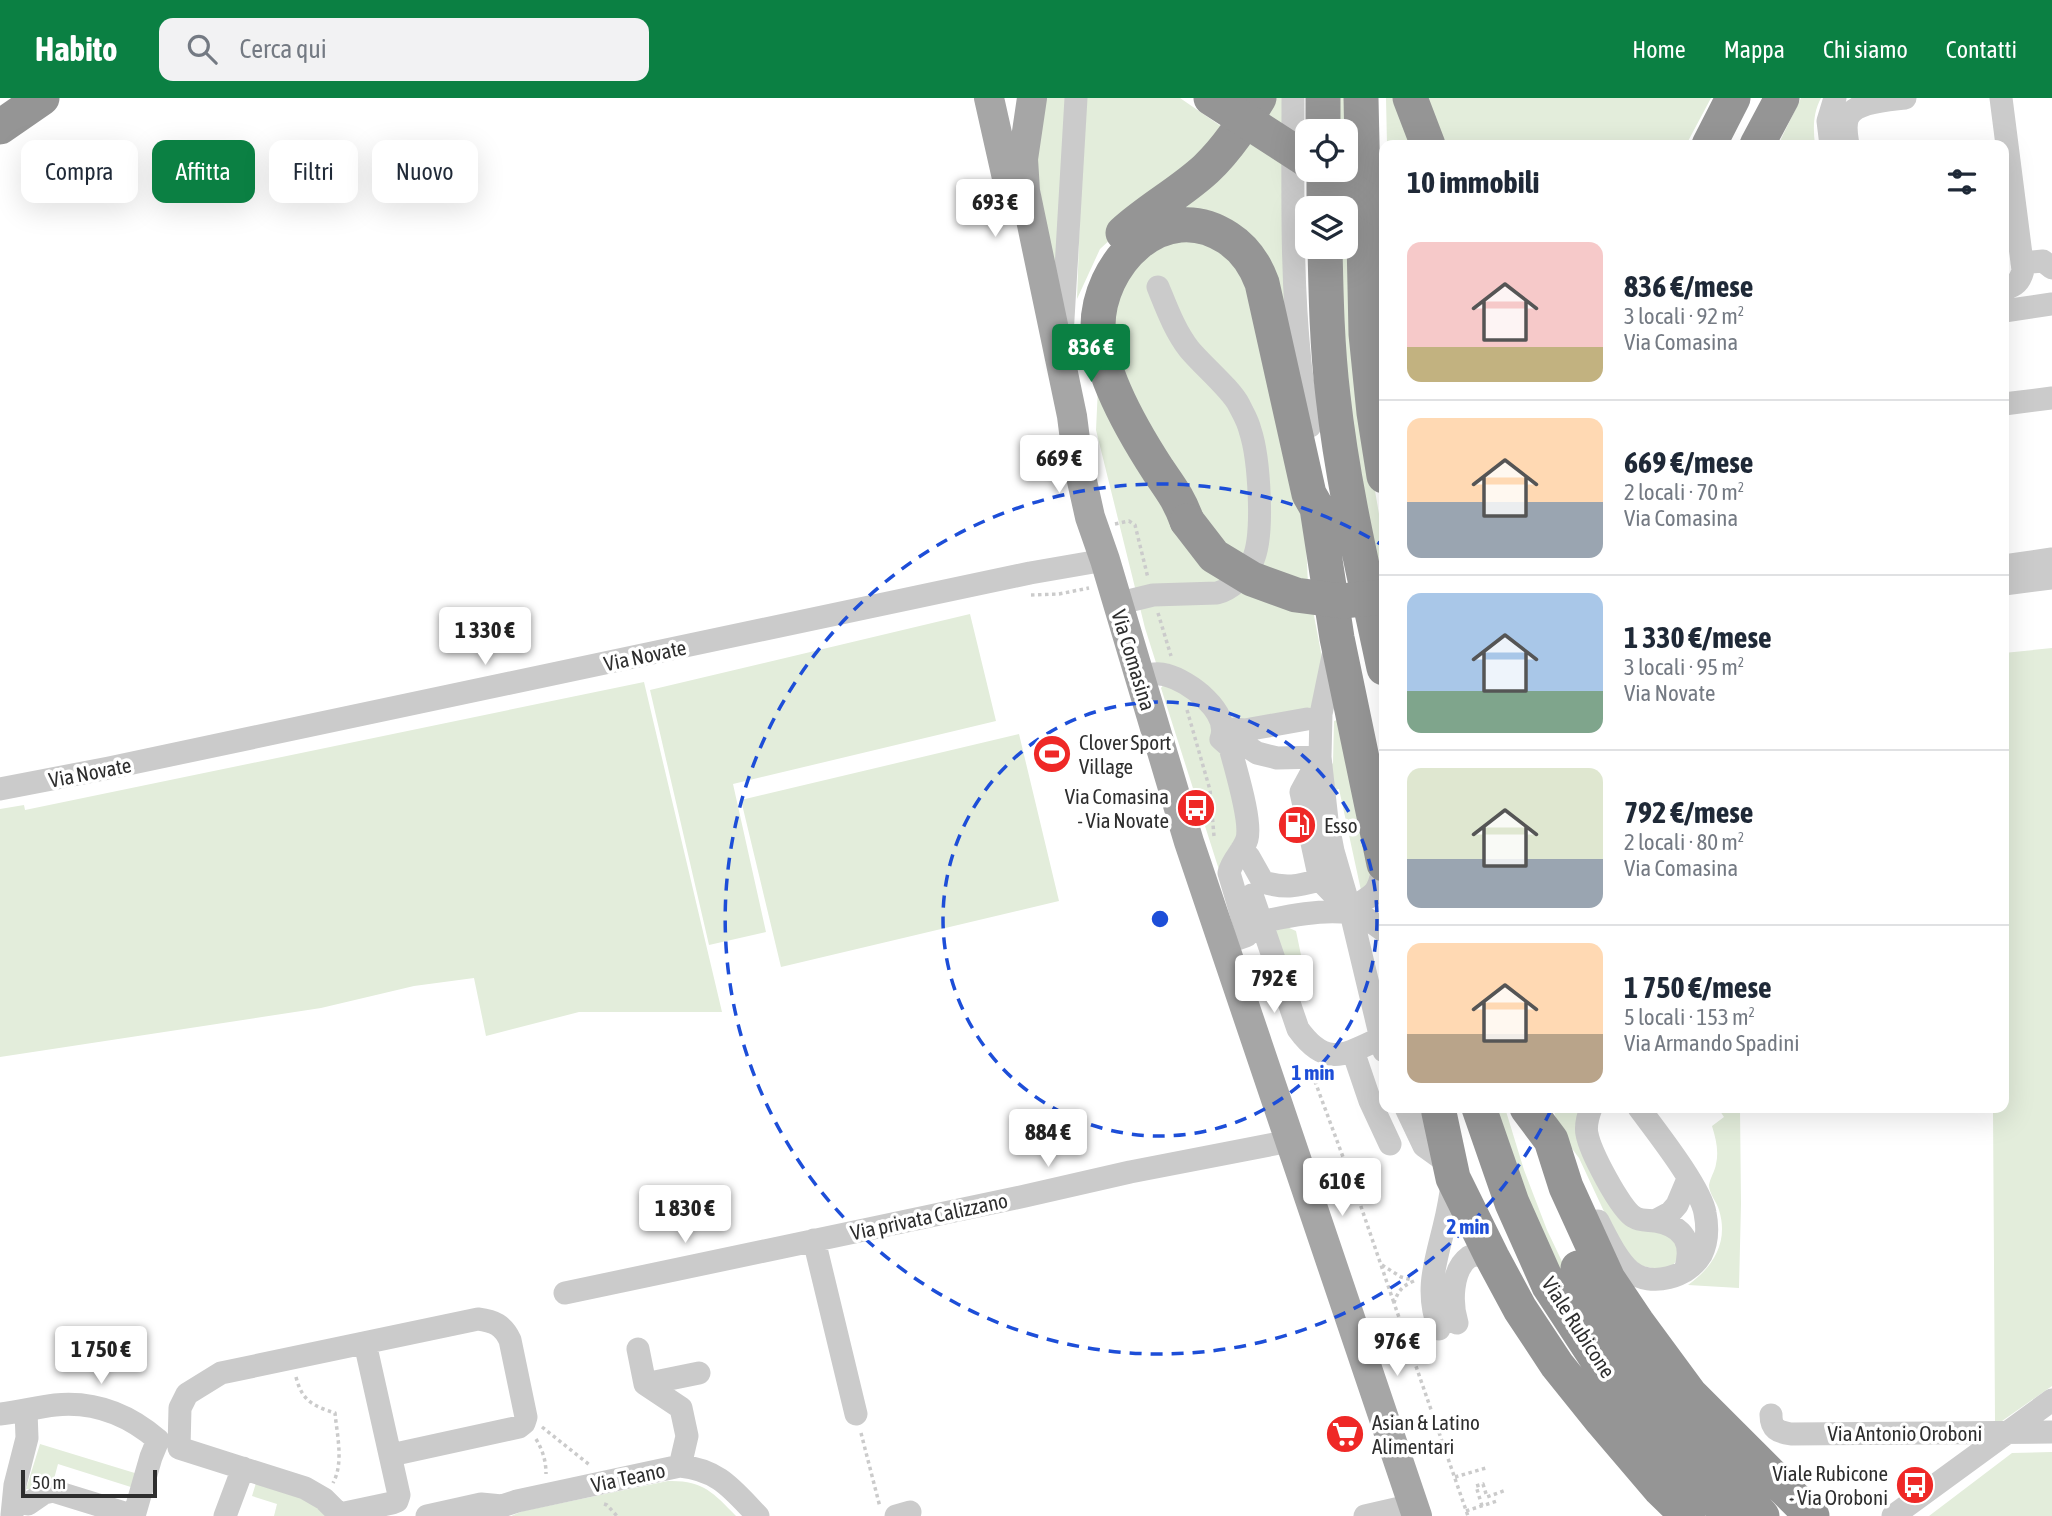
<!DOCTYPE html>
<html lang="it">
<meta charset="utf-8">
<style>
:root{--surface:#fff;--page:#f2f2f3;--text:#1f2937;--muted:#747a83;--line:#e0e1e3;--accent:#0b8043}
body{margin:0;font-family:"Asap Condensed",sans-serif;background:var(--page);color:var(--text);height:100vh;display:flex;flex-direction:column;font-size:26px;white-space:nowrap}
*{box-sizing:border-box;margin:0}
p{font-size:23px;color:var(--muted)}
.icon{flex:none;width:38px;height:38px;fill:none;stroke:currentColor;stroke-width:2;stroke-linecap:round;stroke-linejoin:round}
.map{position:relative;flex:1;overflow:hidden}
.side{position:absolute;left:1379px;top:42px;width:630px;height:973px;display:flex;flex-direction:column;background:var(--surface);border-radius:14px;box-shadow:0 7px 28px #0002}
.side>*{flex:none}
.top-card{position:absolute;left:21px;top:42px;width:665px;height:63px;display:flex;gap:14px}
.buttons{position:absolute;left:1295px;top:21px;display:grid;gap:14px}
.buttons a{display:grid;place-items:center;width:63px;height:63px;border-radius:14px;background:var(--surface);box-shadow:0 7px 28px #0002;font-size:35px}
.scale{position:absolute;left:21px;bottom:18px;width:136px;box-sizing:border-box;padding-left:7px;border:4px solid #2e2e2e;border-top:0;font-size:19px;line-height:24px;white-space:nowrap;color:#2e2e2e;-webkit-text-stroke:5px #fff;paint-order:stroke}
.price{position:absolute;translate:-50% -60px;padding:0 16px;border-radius:7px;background:#fff;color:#222;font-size:23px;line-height:46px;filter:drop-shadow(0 2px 4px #0008)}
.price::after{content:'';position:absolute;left:50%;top:42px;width:21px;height:16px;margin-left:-10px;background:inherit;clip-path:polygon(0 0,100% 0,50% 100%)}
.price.selected{background:var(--accent);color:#fff}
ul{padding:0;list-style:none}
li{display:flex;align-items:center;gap:21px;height:175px;padding:0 28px}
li+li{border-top:2px solid var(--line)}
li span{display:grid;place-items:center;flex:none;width:196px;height:140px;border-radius:14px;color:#555}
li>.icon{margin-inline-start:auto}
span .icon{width:84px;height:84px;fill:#fffc;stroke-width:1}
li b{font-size:30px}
h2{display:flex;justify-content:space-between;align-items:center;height:84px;padding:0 28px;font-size:30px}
.pill{padding:0 24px;border-radius:14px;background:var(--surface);box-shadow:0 7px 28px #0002;font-size:24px;line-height:63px}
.pill.selected{background:var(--accent);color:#fff}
header{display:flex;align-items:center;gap:42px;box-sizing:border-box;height:98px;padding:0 35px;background:var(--accent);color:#fff}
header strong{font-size:33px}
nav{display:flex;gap:38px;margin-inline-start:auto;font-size:24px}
.search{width:490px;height:63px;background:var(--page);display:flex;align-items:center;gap:18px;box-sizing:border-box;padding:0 24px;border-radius:14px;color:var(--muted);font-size:26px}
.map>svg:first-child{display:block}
.green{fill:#e3eddb}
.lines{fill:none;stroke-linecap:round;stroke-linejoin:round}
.path{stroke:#cbcbcb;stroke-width:3.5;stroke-dasharray:3.5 3.5;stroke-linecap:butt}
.minor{stroke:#cbcbcb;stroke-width:23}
.major{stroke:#a6a6a6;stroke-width:30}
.highway{stroke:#959595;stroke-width:35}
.highway-bridge{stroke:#959595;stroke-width:35}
.ring{fill:none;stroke:#1d4ed8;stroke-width:3.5;stroke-dasharray:12 9}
.labels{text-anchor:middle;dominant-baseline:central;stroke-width:7;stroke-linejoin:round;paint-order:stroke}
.street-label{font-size:21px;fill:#2e2e2e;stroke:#fff}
.poi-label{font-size:21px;fill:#2e2e2e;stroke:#fff;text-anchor:start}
.centre{fill:#1d4ed8;stroke:#fff;stroke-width:3.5}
.ring-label{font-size:21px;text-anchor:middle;font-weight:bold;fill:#1d4ed8;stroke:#fff;stroke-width:7;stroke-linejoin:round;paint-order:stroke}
</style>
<header>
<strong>Habito</strong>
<div class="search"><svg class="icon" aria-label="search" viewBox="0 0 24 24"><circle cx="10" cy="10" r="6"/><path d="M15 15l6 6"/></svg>Cerca qui</div>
<nav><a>Home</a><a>Mappa</a><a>Chi siamo</a><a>Contatti</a></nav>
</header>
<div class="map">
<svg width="2052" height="1418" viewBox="0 0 2052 1418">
<rect width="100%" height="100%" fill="#fff"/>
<path class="green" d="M 1040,0 L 1066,0 L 1054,194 L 1033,41 Z
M 1084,0 L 1180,0 L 1228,33 L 1100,151 L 1077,201 Z
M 1270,0 L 1287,0 L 1290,234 L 1267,177 L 1168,121 Z
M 1333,0 L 1349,0 L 1368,352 L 1384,445 L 1384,530 L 1361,417 L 1334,149 L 1346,149 L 1346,110 L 1333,110 L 1346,72 L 1346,33 L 1333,33 Z
M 1386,0 L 1395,0 L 1414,47 L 1387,47 Z
M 1422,0 L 1711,0 L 1686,47 L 1440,47 Z
M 1801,0 L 1821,0 C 1813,15 1813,30 1815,47 L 1778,47 Z
M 1192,137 L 1240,164 L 1291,348 L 1306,446 L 1308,486 L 1327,586 L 1312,612 L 1241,624 L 1224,615 L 1157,568 L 1145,530 L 1096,332 L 1101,226 L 1129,164 Z
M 970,516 L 996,623 L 733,686 L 766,834 L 709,847 L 650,592 Z
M 2052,550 L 2052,1288 L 2002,1323 L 1995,1323 L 1993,1010 L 2004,1010 L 2004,555 Z
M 644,584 L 722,914 L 579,914 L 486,938 L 474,880 L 414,888 L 321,910 L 0,959 L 0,711 L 24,707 L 25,712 Z
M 1164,586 L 1189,597 L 1218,628 L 1242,733 L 1220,775 L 1161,590 Z
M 1346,619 L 1377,773 L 1362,797 L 1339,691 L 1330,693 L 1325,674 L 1333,665 L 1334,623 Z
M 1019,636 L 1059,803 L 781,869 L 741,702 Z
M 1287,829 L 1296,833 L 1306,881 L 1300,882 C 1286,870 1283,850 1273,835 L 1280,830 Z
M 1487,1010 L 1505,1010 L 1524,1072 L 1547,1132 L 1578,1197 L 1579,1222 Z
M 1553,1010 L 1582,1010 L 1602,1078 L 1675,1139 L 1680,1157 L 1674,1166 L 1665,1172 L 1641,1168 L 1625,1153 L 1608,1122 L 1579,1060 L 1564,1040 L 1557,1024 Z
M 1718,1010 L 1740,1010 L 1741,1106 L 1739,1190 L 1688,1187 C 1713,1169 1729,1144 1719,1112 C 1717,1104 1709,1096 1709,1087 C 1710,1080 1715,1073 1716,1066 C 1719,1053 1716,1041 1712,1028 L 1724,1019 Z
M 40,1346 L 138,1376 L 134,1390 L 58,1366 L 54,1381 L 35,1391 L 26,1391 Z
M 2052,1354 L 2052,1418 L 1929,1418 L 2012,1355 Z
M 668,1383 C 702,1382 713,1394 736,1418 L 511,1418 L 523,1413 Z
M 256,1385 L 311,1403 L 327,1418 L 274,1418 L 277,1406 L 252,1398 Z"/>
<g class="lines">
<path class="path" d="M 1115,426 L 1129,423 L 1135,427 L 1148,480
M 1031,497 L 1059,496 L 1089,490
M 1158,515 L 1171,558
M 1187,612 L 1210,692 L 1214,738
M 1310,970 L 1356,1094 L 1394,1205
M 1335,1103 L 1356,1094 L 1374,1058
M 1382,1167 L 1401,1179 L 1412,1182
M 1414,1183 C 1402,1188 1398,1193 1394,1205 L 1468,1418
M 296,1279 C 302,1303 313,1308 335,1315 C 337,1337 344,1365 333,1385
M 542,1329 L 591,1368
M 861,1335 L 880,1409
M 536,1341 C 543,1353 546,1363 546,1376
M 1455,1379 L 1486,1370
M 604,1406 L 607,1407 L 617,1418
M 1482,1408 L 1476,1388 L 1483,1386 L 1487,1399 L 1506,1392
M 1466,1413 L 1497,1403"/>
<path class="minor" d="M 1293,0 C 1293,88 1291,177 1300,264 C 1302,286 1307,307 1310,328
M 2001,0 L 2023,172 C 2020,184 2015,188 2004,191
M 1831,47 L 1828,23 L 1835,0
M 1848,47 C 1847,39 1844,28 1848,19 C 1856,3 1889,2 1905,0
M 2022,165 L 2043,163 L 2052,170
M 2004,213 L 2052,206
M 1062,238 L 1076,0
M 2004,306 L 2052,300
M 2004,468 L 2052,461
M 2004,486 L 2052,480
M 1116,506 L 1153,497 L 1217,495 C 1232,491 1245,478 1252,464 C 1265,439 1259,359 1250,332 C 1248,323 1243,315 1239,307 C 1231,291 1202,267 1189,251 C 1175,233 1167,211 1158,189
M 1334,553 L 1321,616 L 1320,659 L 1327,722 L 1333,753 L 1351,815 L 1384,953
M 1139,579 C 1148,577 1157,574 1166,577 C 1189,583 1231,614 1221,641 L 1230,649 C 1235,670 1252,722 1247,741 C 1243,754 1232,761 1229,775 L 1246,832 L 1246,838 L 1223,846
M 1224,633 L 1257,655 L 1277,660 L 1320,659
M 1224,633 L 1234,631 L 1245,632 L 1307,621
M 1320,659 L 1301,694 L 1320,782 L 1347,810
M 0,691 L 109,670 L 1030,475 L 1105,462
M 1242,751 L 1249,759 L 1263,784 C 1286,791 1298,788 1320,782
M 1252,797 L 1298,931 C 1326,970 1344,957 1381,940
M 1351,815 C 1360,801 1365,804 1374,795 C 1380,788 1382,776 1384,767
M 1260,824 C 1288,818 1322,811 1350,815 C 1362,816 1375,826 1384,833
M 1353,953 L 1370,1003 L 1390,1046
M 1406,1010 L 1424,1048 L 1449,1066
M 1591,1010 C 1588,1018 1585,1027 1587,1036 C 1590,1053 1620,1111 1634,1119 C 1640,1123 1648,1122 1655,1123 C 1684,1128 1694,1145 1685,1173
M 1598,1123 C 1607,1140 1616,1160 1630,1173 C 1651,1190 1688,1179 1701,1157 C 1708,1143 1708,1130 1705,1115 C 1701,1090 1656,1033 1639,1010
M 1655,1123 L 1670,1115 L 1677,1107 L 1688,1081
M 814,1142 L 856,1316
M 565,1195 L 1025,1098 L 1130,1074 L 1290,1043
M 1457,1225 C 1451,1206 1451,1172 1469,1159 C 1476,1155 1485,1158 1492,1159
M 1439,1231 C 1425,1193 1435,1166 1444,1129 C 1448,1113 1451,1096 1453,1080
M 638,1251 L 645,1286 L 681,1310 L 687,1338 L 680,1368
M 645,1286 L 699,1275
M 0,1316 C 19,1314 37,1309 55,1307 C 94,1303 129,1317 158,1342
M 1771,1317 C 1771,1331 1778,1334 1791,1336 L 2052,1334
M 15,1404 L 28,1406 L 44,1395 L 53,1393 L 134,1418
M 340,1416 L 392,1405 L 397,1403 L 399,1397 L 365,1245
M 12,1417 L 15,1387 L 27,1340 L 26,1313
M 134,1418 L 151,1359 L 158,1342
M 225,1418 L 243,1370
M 341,1418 L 324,1401 L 305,1390 L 179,1350 L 180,1310 L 187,1296 L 221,1275 L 478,1221 C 494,1223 503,1227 510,1242 L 526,1319 L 524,1325 L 519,1329 L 391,1357
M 427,1418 L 481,1406 L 502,1408
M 485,1418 L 502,1408 L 517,1403 L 680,1368 C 719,1372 732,1391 758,1418
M 896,1418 L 910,1414
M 1365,1418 L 1413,1407
M 1893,1418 L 2052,1302"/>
<path class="major" d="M 989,0 L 1011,98
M 1032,0 L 1023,61 L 1025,93 L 1072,318 L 1078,365 L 1090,419 L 1105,462 L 1189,744 L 1417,1418"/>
<path class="highway" d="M 1323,0 L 1323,33
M 1361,0 L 1366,236 L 1374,315 L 1384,378
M 1410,0 L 1428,47
M 0,29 L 42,0
M 1709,47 L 1733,0
M 1757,47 L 1782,0
M 1324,72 L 1324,110
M 1123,135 C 1149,111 1180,95 1206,71 C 1228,50 1244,25 1259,0
M 1325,149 C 1326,198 1327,248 1333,298 C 1343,389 1365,480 1384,570
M 1187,423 C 1179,401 1171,391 1158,372 C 1134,335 1100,277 1098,232 C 1096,166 1163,97 1228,140 C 1245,151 1255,166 1262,185 L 1309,396 L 1317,410 L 1337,540 L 1384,766
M 1438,1010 L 1453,1080 L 1492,1159 L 1520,1211 L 1557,1267 L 1602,1323 L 1660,1391 L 1688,1418
M 1479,1010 L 1512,1105 L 1549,1188 L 1604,1272 L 1676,1360 L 1730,1418
M 1527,1010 L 1551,1042 L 1566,1089 L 1608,1181 L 1637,1224 L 1690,1296 L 1812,1418
M 1578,1170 C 1623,1267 1692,1339 1762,1418"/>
<path class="highway-bridge" d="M 1211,0 L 1307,62
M 1322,72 L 1384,114
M 1187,423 L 1214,458 L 1252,481 L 1296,497 L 1342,503 L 1384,499"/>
</g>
<g class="ring">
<circle cx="1160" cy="821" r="217"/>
<path d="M1551 1012A435 435 0 1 1 1384 448"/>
</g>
<defs>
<g id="stadium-disc" transform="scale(2.0125)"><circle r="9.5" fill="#ef2826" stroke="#fff"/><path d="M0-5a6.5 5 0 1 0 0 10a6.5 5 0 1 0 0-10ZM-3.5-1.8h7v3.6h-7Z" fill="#fff"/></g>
<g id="bus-disc" transform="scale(2.0125)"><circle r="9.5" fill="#ef2826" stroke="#fff"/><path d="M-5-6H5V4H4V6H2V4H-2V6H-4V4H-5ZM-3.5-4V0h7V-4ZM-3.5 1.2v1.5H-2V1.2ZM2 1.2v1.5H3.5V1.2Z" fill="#fff"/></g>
<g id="fuel-disc" transform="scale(2.0125)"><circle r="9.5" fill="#ef2826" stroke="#fff"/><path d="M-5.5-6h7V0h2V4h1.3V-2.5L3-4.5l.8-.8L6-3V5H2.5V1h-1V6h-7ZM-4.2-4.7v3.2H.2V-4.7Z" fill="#fff"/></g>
<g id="supermarket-disc" transform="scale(2.0125)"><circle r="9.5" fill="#ef2826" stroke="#fff"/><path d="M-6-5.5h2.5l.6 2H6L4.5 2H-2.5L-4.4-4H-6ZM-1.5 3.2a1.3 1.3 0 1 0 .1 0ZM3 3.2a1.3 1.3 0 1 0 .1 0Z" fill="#fff"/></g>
</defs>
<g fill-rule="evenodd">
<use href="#stadium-disc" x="1052" y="656"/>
<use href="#bus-disc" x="1196" y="710"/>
<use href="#fuel-disc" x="1297" y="727"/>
<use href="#supermarket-disc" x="1345" y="1336"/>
<use href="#bus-disc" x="1915" y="1387"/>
</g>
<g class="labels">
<g class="street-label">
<text transform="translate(645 557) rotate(-12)">Via Novate</text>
<text transform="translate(1134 562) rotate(73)">Via Comasina</text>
<text transform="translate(90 674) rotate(-11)">Via Novate</text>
<text transform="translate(929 1118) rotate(-12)">Via privata Calizzano</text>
<text transform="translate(1579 1229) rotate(57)">Viale Rubicone</text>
<text x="1905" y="1335">Via Antonio Oroboni</text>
<text transform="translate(628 1379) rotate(-12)">Via Teano</text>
</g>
<g class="poi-label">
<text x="1079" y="644">Clover Sport<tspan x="1079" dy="24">Village</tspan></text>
<text x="1169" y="698" text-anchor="end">Via Comasina<tspan x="1169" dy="24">- Via Novate</tspan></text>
<text x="1324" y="727">Esso</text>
<text x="1372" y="1324">Asian &amp; Latino<tspan x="1372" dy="24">Alimentari</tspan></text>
<text x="1888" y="1375" text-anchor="end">Viale Rubicone<tspan x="1888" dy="24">- Via Oroboni</tspan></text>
</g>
</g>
<circle cx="1160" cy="821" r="10" class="centre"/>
<g class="ring-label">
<text x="1313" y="982">1 min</text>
<text x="1468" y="1136">2 min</text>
</g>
</svg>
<div class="buttons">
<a><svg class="icon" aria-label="locate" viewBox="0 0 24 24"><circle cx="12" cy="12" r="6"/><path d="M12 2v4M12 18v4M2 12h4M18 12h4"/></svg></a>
<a><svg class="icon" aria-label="layers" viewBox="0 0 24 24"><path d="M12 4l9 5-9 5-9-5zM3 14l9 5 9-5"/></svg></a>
</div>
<div class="scale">50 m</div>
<b class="price" style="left:995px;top:141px">693 €</b>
<b class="price selected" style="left:1091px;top:286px">836 €</b>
<b class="price" style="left:1059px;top:397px">669 €</b>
<b class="price" style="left:485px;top:569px">1 330 €</b>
<b class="price" style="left:1274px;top:917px">792 €</b>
<b class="price" style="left:1048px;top:1071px">884 €</b>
<b class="price" style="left:1342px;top:1120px">610 €</b>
<b class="price" style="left:685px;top:1147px">1 830 €</b>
<b class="price" style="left:1397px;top:1280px">976 €</b>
<b class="price" style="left:101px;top:1288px">1 750 €</b>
<div class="top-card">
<a class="pill">Compra</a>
<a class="pill selected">Affitta</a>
<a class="pill">Filtri</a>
<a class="pill">Nuovo</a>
</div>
<section class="side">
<h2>10 immobili<svg class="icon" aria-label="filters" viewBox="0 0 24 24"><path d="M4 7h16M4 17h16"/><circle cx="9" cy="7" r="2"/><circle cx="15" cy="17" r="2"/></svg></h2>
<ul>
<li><span style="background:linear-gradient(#f6c9c9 75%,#c2b280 0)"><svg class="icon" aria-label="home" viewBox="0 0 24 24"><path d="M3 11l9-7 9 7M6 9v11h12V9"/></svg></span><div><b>836 €/mese</b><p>3 locali · 92 m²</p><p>Via Comasina</p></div></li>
<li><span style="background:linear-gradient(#ffd9b3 60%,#9aa5b1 0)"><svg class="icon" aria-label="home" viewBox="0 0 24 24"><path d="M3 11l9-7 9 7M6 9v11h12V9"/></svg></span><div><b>669 €/mese</b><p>2 locali · 70 m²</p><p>Via Comasina</p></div></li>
<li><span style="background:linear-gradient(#a9c7e8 70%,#7fa58c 0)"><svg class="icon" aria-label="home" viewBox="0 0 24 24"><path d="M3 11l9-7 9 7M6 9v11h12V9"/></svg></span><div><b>1 330 €/mese</b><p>3 locali · 95 m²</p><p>Via Novate</p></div></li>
<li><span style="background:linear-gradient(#dfe7d0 65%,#9aa5b1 0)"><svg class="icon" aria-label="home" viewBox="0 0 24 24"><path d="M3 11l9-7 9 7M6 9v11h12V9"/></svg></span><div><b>792 €/mese</b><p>2 locali · 80 m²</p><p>Via Comasina</p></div></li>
<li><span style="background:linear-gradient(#ffd9b3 65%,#b9a48a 0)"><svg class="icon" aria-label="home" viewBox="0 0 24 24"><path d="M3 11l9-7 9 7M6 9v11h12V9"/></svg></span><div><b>1 750 €/mese</b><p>5 locali · 153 m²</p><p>Via Armando Spadini</p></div></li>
</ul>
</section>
</div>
